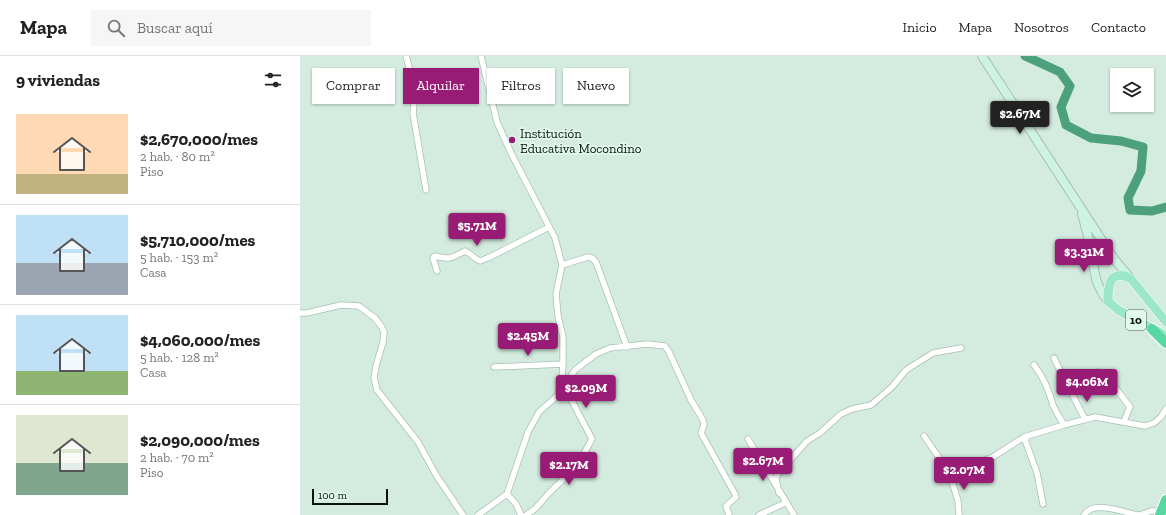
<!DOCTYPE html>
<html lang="es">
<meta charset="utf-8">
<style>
:root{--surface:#fff;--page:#f6f6f6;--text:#222;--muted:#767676;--line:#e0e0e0;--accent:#981c75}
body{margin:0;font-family:"Zilla Slab",serif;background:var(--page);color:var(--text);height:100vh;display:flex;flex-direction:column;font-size:15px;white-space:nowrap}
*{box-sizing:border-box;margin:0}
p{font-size:13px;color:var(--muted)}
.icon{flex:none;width:22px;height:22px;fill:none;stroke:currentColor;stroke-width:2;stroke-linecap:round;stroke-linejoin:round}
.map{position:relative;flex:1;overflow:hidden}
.details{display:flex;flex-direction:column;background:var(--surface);width:300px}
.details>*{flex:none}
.banner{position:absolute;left:12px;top:12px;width:380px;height:36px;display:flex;gap:8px}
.buttons{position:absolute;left:810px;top:12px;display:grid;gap:8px}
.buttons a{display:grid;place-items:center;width:44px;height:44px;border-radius:0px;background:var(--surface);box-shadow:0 1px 3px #0004;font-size:20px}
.scale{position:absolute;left:12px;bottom:10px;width:76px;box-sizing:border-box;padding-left:4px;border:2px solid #0a120e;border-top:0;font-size:11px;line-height:14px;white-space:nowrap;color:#0a120e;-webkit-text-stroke:3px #e1f8ec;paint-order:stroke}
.price{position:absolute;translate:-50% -34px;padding:0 9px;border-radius:4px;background:var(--accent);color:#fff;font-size:13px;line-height:26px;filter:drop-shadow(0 1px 2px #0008)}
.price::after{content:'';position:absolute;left:50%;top:24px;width:12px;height:9px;margin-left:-6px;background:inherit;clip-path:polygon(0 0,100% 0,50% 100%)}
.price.current{background:#222;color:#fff}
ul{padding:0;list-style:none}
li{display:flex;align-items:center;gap:12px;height:100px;padding:0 16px}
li+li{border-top:1px solid var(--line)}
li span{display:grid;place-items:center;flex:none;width:112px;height:80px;border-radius:0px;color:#555}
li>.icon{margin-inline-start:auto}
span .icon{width:48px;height:48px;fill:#fffc;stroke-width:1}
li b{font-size:17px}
h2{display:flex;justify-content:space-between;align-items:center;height:48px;padding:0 16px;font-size:17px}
.chip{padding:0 14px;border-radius:0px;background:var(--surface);box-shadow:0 1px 3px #0004;font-size:14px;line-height:36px}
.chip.current{background:var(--accent);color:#fff}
header{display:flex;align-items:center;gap:24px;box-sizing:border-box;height:56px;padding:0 20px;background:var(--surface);border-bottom:1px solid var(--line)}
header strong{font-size:19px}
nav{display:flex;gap:22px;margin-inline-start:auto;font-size:14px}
.search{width:280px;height:36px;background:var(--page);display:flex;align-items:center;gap:10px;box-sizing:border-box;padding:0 14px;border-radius:0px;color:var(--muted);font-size:15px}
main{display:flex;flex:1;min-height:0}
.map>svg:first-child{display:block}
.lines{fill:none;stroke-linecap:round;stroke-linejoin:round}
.river{stroke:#4ca17c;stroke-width:9}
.street-casing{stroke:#a9bfb3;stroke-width:7}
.secondary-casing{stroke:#a9bfb3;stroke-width:10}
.primary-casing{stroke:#fff;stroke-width:10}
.highway-casing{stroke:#fff;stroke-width:12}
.street{stroke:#fff;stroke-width:5.5}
.secondary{stroke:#cdf3e3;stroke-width:8}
.primary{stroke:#9be7c7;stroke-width:9}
.highway{stroke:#58d7a2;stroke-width:10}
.poi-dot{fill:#981c75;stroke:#e1f8ec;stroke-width:1.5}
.labels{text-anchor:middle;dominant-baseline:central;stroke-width:3.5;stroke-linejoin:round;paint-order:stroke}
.shield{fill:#e1f8ec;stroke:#4a5751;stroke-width:1}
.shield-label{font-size:12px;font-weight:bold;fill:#0a120e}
.poi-label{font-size:13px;fill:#0a120e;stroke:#e1f8ec;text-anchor:start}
</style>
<header>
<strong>Mapa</strong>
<div class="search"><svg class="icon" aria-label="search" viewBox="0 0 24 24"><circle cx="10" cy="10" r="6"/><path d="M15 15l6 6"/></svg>Buscar aquí</div>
<nav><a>Inicio</a><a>Mapa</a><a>Nosotros</a><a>Contacto</a></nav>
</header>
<main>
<section class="details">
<h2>9 viviendas<svg class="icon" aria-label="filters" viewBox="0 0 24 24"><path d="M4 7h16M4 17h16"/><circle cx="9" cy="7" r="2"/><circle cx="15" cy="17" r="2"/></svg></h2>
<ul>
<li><span style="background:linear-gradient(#ffd9b3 75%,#c2b280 0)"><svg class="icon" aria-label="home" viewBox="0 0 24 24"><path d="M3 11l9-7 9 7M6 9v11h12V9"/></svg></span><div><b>$2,670,000/mes</b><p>2 hab. · 80 m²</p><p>Piso</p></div></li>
<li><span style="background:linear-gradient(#bfe0f5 60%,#9aa5b1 0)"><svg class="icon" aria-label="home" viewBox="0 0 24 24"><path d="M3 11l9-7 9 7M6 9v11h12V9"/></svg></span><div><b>$5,710,000/mes</b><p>5 hab. · 153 m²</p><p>Casa</p></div></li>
<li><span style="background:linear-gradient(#bfe0f5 70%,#8fb573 0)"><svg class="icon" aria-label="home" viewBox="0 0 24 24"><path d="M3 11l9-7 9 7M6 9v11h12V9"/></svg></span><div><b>$4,060,000/mes</b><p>5 hab. · 128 m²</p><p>Casa</p></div></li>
<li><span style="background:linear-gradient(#dfe7d0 60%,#7fa58c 0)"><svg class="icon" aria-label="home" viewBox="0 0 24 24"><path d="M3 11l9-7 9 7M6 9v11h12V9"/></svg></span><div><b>$2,090,000/mes</b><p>2 hab. · 70 m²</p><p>Piso</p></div></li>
</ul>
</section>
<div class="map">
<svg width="866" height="459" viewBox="0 0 866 459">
<rect width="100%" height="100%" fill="#d4ebdf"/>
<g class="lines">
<path class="river" d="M 725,0 L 760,16 L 770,30 L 761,51 L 766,69 L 791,82 L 821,85 L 843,91 L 841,115 L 828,142 L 830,154 L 852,155 L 866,151"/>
<g class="street-casing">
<path id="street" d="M 106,0 L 115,34 L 113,57 L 126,134
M 262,209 L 288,201 L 292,202 L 296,206 L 327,291
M 137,215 L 133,202 L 135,200 C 151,204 151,202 165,195 C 171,197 174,203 180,205 L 190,201 L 249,171
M 0,257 L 7,257 L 41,249 L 59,250 L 75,262 L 81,270 L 84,276 L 83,286 L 76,310 L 74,322 L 77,334 L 118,386 L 136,419 L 163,459
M 754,302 C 757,308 761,319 767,323 C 778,329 793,310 805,318 L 830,351 L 824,365
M 734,309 C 743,320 749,335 753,349 C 756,356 760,362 764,369
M 194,311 L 263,308
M 261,335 L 275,314 L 296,298 L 310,292 L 347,288 L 365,290 L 369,296 L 391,344 L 403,364 L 404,369 L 401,377 L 435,438 L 436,441 L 426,450 L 429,459
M 773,340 L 785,363
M 624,380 L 649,416 L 658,445 L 659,459
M 724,381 L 737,417 L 743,448
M 448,383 L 494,459
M 649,416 L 657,412 L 678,407 L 693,401 L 724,381 L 764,369 L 795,361 L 845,370 L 854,367 L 861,361 L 866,353
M 479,437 L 476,423 L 477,419 L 507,385 L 520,377 L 541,358 L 552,353 L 571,349 L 592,331 L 606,314 L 633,297 L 661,292
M 207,438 L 216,448 L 221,459
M 178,459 L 207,438 L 228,376 L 239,356 L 258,339 L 262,323 L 263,308 L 263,281 L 258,260 L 256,238 L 262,209 L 255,182 L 211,97 L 197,66 L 181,0
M 226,459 L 236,452 L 248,438 L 277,410 L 292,383 L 264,330
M 459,459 L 485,447
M 784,459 C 793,443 825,457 838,459
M 840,459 L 851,455 L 861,455"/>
</g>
<g class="secondary-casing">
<path id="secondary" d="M 682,0 L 814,203 L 831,223
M 782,158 C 785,169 788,180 791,192 C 794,213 794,228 808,245"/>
</g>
<g class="primary-casing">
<path id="primary" d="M 866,266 L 831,223 C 810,212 808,229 808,245 L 818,254 L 866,280"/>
</g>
<g class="highway-casing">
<path id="highway" d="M 852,273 L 866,287
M 860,459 L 866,444"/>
</g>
<use href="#street" class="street"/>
<use href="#secondary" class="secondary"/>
<use href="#primary" class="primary"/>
<use href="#highway" class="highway"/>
</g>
<circle class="poi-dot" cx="212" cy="84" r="4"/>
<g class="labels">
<rect class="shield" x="826" y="254" width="20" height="20" rx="3"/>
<g class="shield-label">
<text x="836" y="264">10</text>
</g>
<g class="poi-label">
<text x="220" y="77">Institución<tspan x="220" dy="15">Educativa Mocondino</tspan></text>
</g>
</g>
</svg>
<div class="buttons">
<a><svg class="icon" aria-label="layers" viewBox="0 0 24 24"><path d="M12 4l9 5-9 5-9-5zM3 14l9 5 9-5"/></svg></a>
</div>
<div class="scale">100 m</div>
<b class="price current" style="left:720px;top:79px">$2.67M</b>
<b class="price" style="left:177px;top:191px">$5.71M</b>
<b class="price" style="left:784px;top:217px">$3.31M</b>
<b class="price" style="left:228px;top:301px">$2.45M</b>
<b class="price" style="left:787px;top:347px">$4.06M</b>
<b class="price" style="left:286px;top:353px">$2.09M</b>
<b class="price" style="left:463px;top:426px">$2.67M</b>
<b class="price" style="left:269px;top:430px">$2.17M</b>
<b class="price" style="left:664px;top:435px">$2.07M</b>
<div class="banner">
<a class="chip">Comprar</a>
<a class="chip current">Alquilar</a>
<a class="chip">Filtros</a>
<a class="chip">Nuevo</a>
</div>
</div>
</main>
